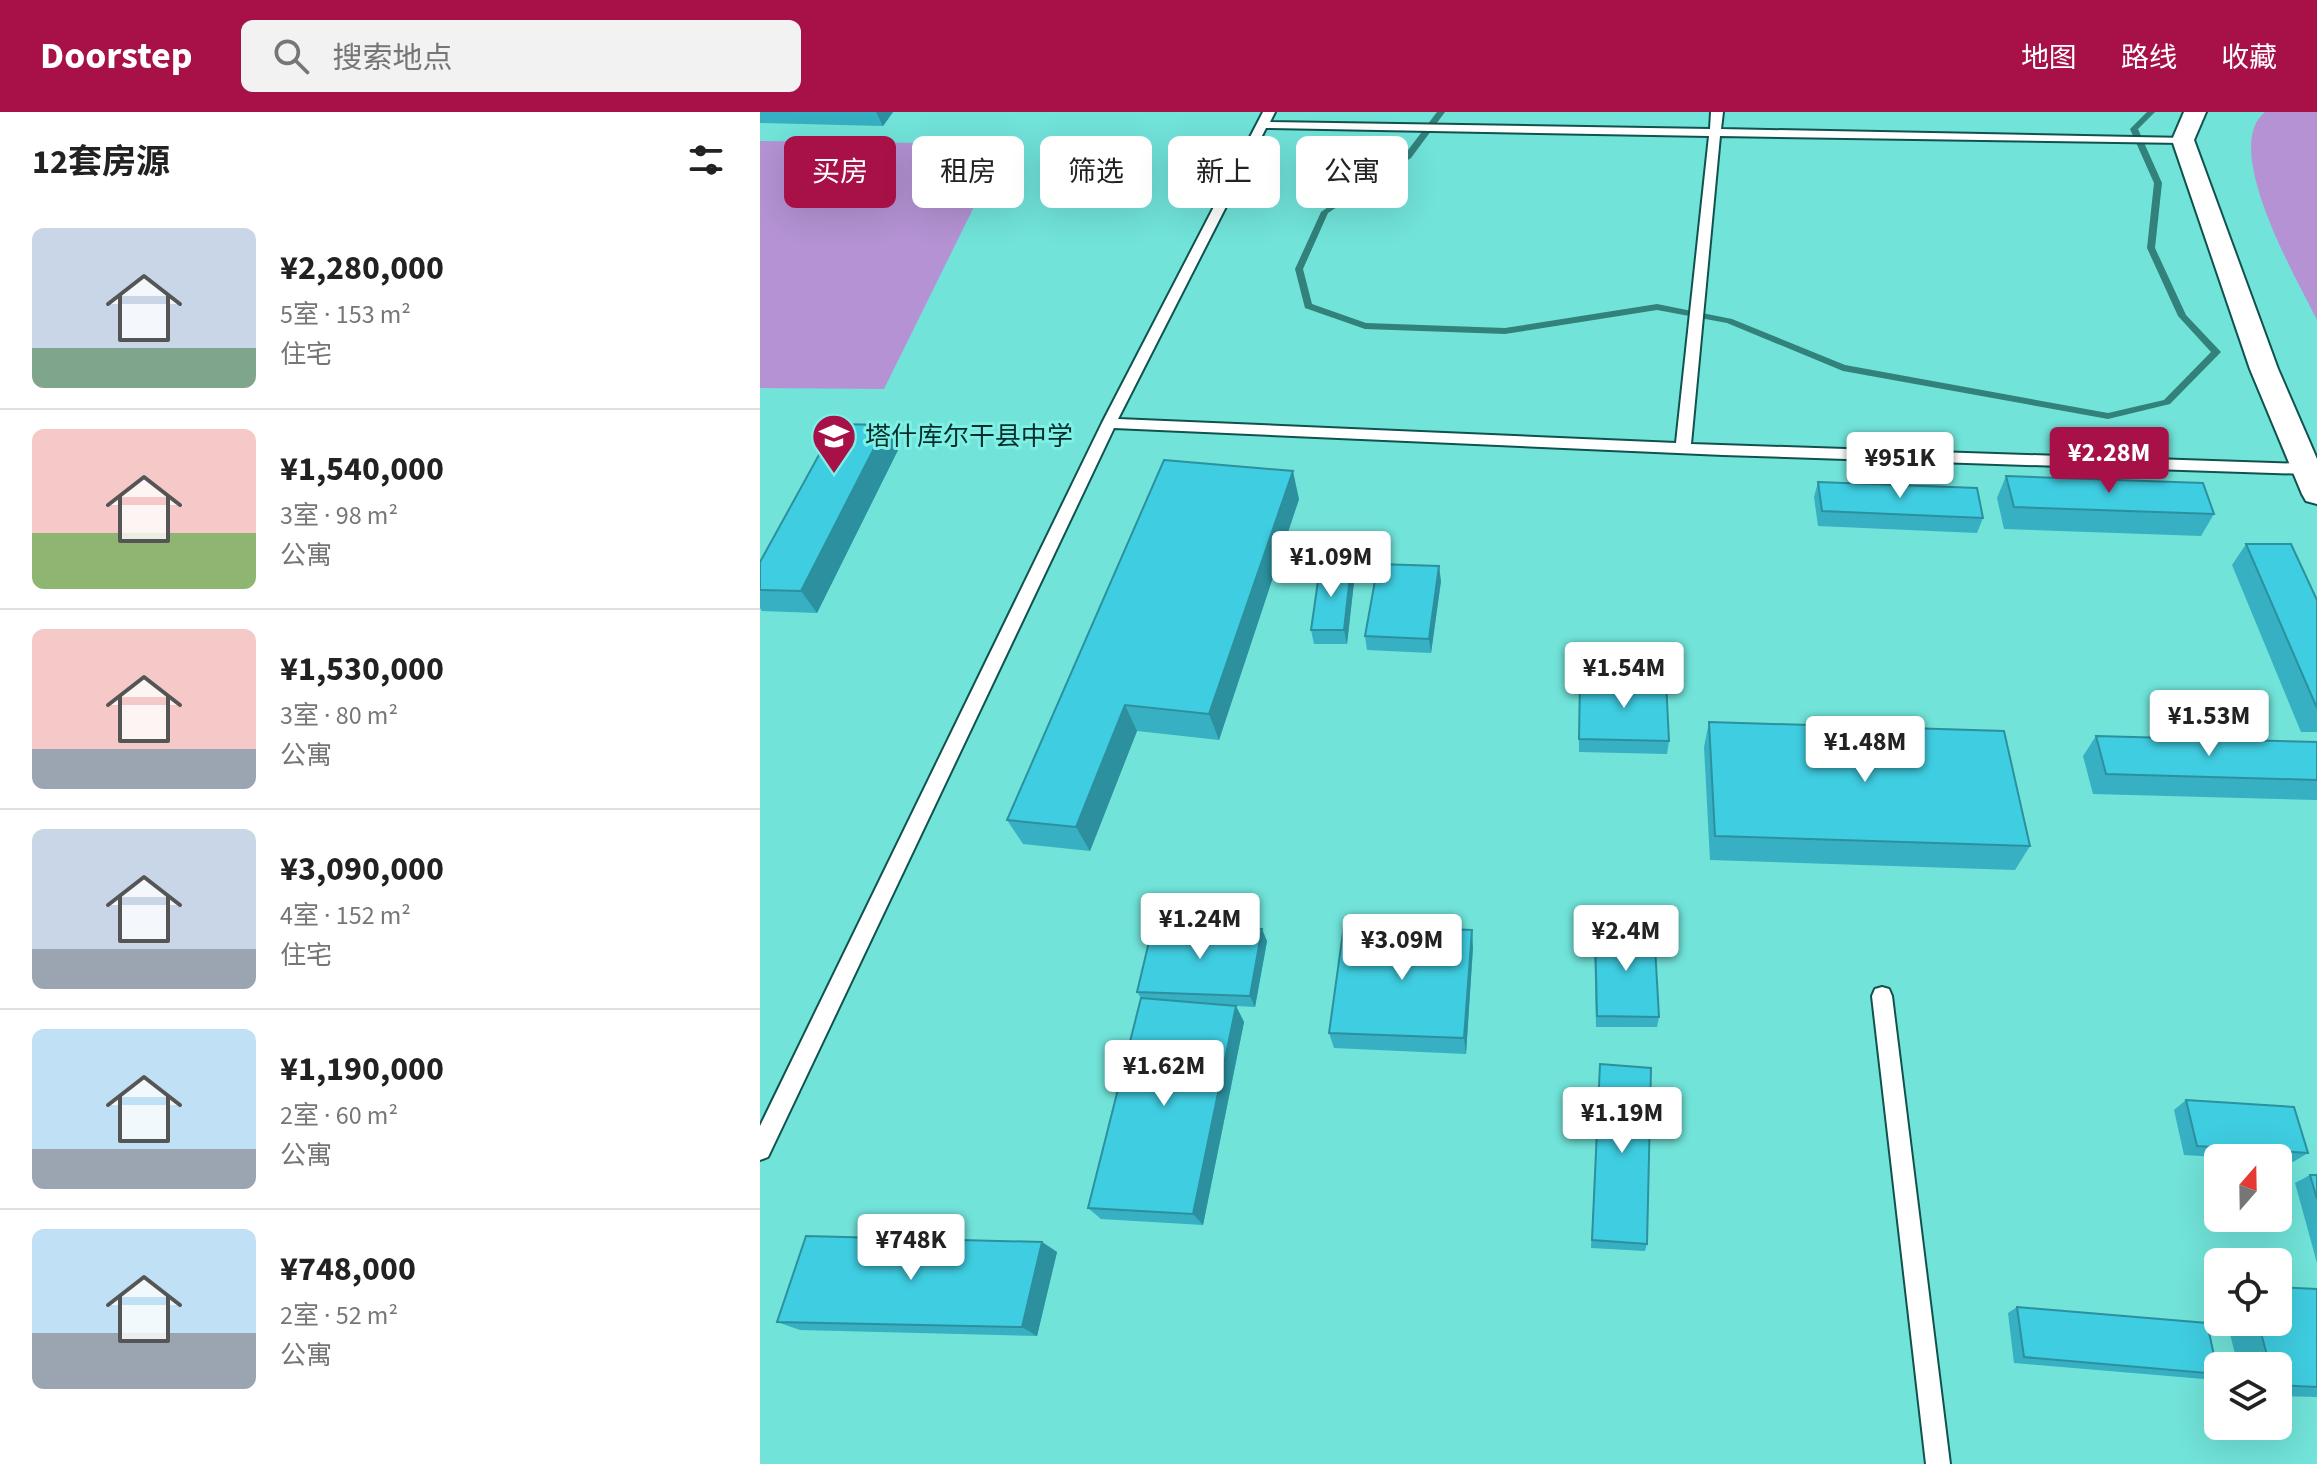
<!DOCTYPE html>
<html lang="zh">
<meta charset="utf-8">
<style>
:root{--surface:#fff;--page:#f2f2f2;--text:#222;--muted:#767676;--line:#e0e0e0;--accent:#a71148}
body{margin:0;font-family:"Source Sans 3","Noto Sans SC",sans-serif;background:var(--page);color:var(--text);height:100vh;display:flex;flex-direction:column;font-size:30px;white-space:nowrap}
*{box-sizing:border-box;margin:0}
p{font-size:26px;color:var(--muted)}
.icon{flex:none;width:44px;height:44px;fill:none;stroke:currentColor;stroke-width:2;stroke-linecap:round;stroke-linejoin:round}
.map{position:relative;flex:1;overflow:hidden}
.panel{display:flex;flex-direction:column;background:var(--surface);width:760px}
.panel>*{flex:none}
.banner{position:absolute;left:24px;top:24px;width:760px;height:72px;display:flex;gap:16px}
.needle{width:52px;rotate:20deg}
.buttons{position:absolute;left:1444px;top:1032px;display:grid;gap:16px}
.buttons a{display:grid;place-items:center;width:88px;height:88px;border-radius:12px;background:var(--surface);box-shadow:0 8px 32px #0002;font-size:40px}
.price{position:absolute;translate:-50% -68px;padding:0 18px;border-radius:8px;background:#fff;color:#222;font-size:26px;line-height:52px;filter:drop-shadow(0 2px 4px #0008)}
.price::after{content:'';position:absolute;left:50%;top:48px;width:24px;height:18px;margin-left:-12px;background:inherit;clip-path:polygon(0 0,100% 0,50% 100%)}
.price.on{background:var(--accent);color:#fff}
ul{padding:0;list-style:none}
li{display:flex;align-items:center;gap:24px;height:200px;padding:0 32px}
li+li{border-top:2px solid var(--line)}
li span{display:grid;place-items:center;flex:none;width:224px;height:160px;border-radius:12px;color:#555}
li>.icon{margin-inline-start:auto}
span .icon{width:96px;height:96px;fill:#fffc;stroke-width:1}
li b{font-size:34px}
h2{display:flex;justify-content:space-between;align-items:center;height:96px;padding:0 32px;font-size:34px}
.tag{padding:0 28px;border-radius:12px;background:var(--surface);box-shadow:0 8px 32px #0002;font-size:28px;line-height:72px}
.tag.on{background:var(--accent);color:#fff}
header{display:flex;align-items:center;gap:48px;box-sizing:border-box;height:112px;padding:0 40px;background:var(--accent);color:#fff}
header strong{font-size:38px}
nav{display:flex;gap:44px;margin-inline-start:auto;font-size:28px}
.search{width:560px;height:72px;background:var(--page);display:flex;align-items:center;gap:20px;box-sizing:border-box;padding:0 28px;border-radius:12px;color:var(--muted);font-size:30px}
main{display:flex;flex:1;min-height:0}
.map>svg:first-child{display:block}
.green{fill:#b492d3}
.lines{fill:none;stroke-linecap:round;stroke-linejoin:round}
.stream{fill:#32817a;fill-rule:evenodd}
.lane-casing{stroke:#10524e;stroke-width:4}
.street-casing{stroke:#10524e;stroke-width:4}
.lane{fill:#fff;fill-rule:evenodd}
.street{fill:#fff;fill-rule:evenodd}
.wall{fill:#36b0c2}
.shaded-wall{fill:#2c909e}
.building{fill:#3fcde1;stroke:#2c909e;stroke-width:2}
.labels{text-anchor:middle;dominant-baseline:central;stroke-width:6;stroke-linejoin:round;paint-order:stroke}
.poi-label{font-size:26px;fill:#082f2c;stroke:#7ef0e6;text-anchor:start}
</style>
<header>
<strong>Doorstep</strong>
<div class="search"><svg class="icon" aria-label="search" viewBox="0 0 24 24"><circle cx="10" cy="10" r="6"/><path d="M15 15l6 6"/></svg>搜索地点</div>
<nav><a>地图</a><a>路线</a><a>收藏</a></nav>
</header>
<main>
<section class="panel">
<h2>12套房源<svg class="icon" aria-label="filters" viewBox="0 0 24 24"><path d="M4 7h16M4 17h16"/><circle cx="9" cy="7" r="2"/><circle cx="15" cy="17" r="2"/></svg></h2>
<ul>
<li><span style="background:linear-gradient(#c9d6e8 75%,#7fa58c 0)"><svg class="icon" aria-label="home" viewBox="0 0 24 24"><path d="M3 11l9-7 9 7M6 9v11h12V9"/></svg></span><div><b>¥2,280,000</b><p>5室 · 153 m²</p><p>住宅</p></div></li>
<li><span style="background:linear-gradient(#f6c9c9 65%,#8fb573 0)"><svg class="icon" aria-label="home" viewBox="0 0 24 24"><path d="M3 11l9-7 9 7M6 9v11h12V9"/></svg></span><div><b>¥1,540,000</b><p>3室 · 98 m²</p><p>公寓</p></div></li>
<li><span style="background:linear-gradient(#f6c9c9 75%,#9aa5b1 0)"><svg class="icon" aria-label="home" viewBox="0 0 24 24"><path d="M3 11l9-7 9 7M6 9v11h12V9"/></svg></span><div><b>¥1,530,000</b><p>3室 · 80 m²</p><p>公寓</p></div></li>
<li><span style="background:linear-gradient(#c9d6e8 75%,#9aa5b1 0)"><svg class="icon" aria-label="home" viewBox="0 0 24 24"><path d="M3 11l9-7 9 7M6 9v11h12V9"/></svg></span><div><b>¥3,090,000</b><p>4室 · 152 m²</p><p>住宅</p></div></li>
<li><span style="background:linear-gradient(#bfe0f5 75%,#9aa5b1 0)"><svg class="icon" aria-label="home" viewBox="0 0 24 24"><path d="M3 11l9-7 9 7M6 9v11h12V9"/></svg></span><div><b>¥1,190,000</b><p>2室 · 60 m²</p><p>公寓</p></div></li>
<li><span style="background:linear-gradient(#bfe0f5 65%,#9aa5b1 0)"><svg class="icon" aria-label="home" viewBox="0 0 24 24"><path d="M3 11l9-7 9 7M6 9v11h12V9"/></svg></span><div><b>¥748,000</b><p>2室 · 52 m²</p><p>公寓</p></div></li>
</ul>
</section>
<div class="map">
<svg width="1557" height="1352" viewBox="0 0 1557 1352">
<rect width="100%" height="100%" fill="#71e3d9"/>
<path class="green" d="M 1505,0 L 1557,0 L 1557,208 C 1537,167 1460,36 1505,0 Z
M 0,29 L 245,32 L 124,277 L 0,276 Z"/>
<g class="lines">
<path class="stream" d="M 677,0 L 685,0 L 651,46 L 568,101 L 543,157 L 552,192 L 606,211 L 745,216 L 897,192 L 972,207 L 1085,253 L 1348,301 L 1404,288 L 1451,240 L 1418,204 L 1387,136 L 1394,71 L 1370,17 L 1387,0 L 1395,0 L 1378,17 L 1402,71 L 1395,136 L 1426,203 L 1461,240 L 1410,292 L 1348,307 L 1083,259 L 967,211 L 897,198 L 745,222 L 605,217 L 545,196 L 535,157 L 561,100 L 645,42 Z"/>
<g class="lane-casing">
<path id="lane" d="M 503,0 L 515,0 L 510,10 L 950,17 L 951,0 L 963,0 L 961,17 L 1427,26 L 1429,28 L 1423,31 L 960,24 L 931,332 L 1546,352 L 1553,357 L 1546,362 L 963,343 L 354,316 L 8,1045 L 0,1048 L 0,1014 L 342,311 ZM 506,16 L 949,24 L 916,331 L 358,307 Z
M 1122,875 L 1129,877 L 1132,884 L 1190,1352 L 1166,1352 L 1112,884 L 1115,877 Z"/>
</g>
<g class="street-casing">
<path id="street" d="M 1424,0 L 1446,0 L 1434,28 L 1518,257 L 1557,347 L 1557,392 L 1546,389 L 1542,382 L 1490,257 L 1412,28 Z"/>
</g>
<use href="#lane" class="lane"/>
<use href="#street" class="street"/>
</g>
<path class="wall" d="M 0,0 L 133,0 L 123,14 L 0,11 Z
M 126,313 L 139,336 L 57,501 L 2,499 L 0,496 L 0,450 Z
M 1246,364 L 1454,402 L 1441,424 L 1244,417 L 1237,386 Z
M 1058,370 L 1223,406 L 1217,421 L 1058,414 L 1054,385 Z
M 539,387 L 459,628 L 377,619 L 330,739 L 263,732 L 247,708 Z
M 1486,432 L 1557,488 L 1557,620 L 1541,620 L 1472,453 Z
M 591,455 L 594,470 L 587,532 L 554,532 L 551,518 Z
M 681,469 L 671,541 L 607,538 L 605,524 Z
M 819,582 L 909,629 L 907,642 L 819,640 Z
M 949,610 L 1270,734 L 1255,758 L 950,748 L 944,635 Z
M 1336,624 L 1557,630 L 1557,688 L 1333,682 L 1323,644 Z
M 835,817 L 899,905 L 897,915 L 836,915 L 834,829 Z
M 507,829 L 495,895 L 476,894 L 484,910 L 443,1113 L 341,1107 L 328,1096 L 381,886 L 377,880 Z
M 713,835 L 706,942 L 574,936 L 569,921 Z
M 840,952 L 887,1132 L 885,1139 L 831,1136 Z
M 1426,988 L 1548,1041 L 1533,1050 L 1518,1049 L 1518,1046 L 1474,1046 L 1424,1043 L 1414,998 Z
M 1550,1063 L 1557,1063 L 1557,1151 L 1535,1071 Z
M 282,1130 L 297,1140 L 277,1224 L 40,1218 L 17,1210 Z
M 1557,1177 L 1557,1285 L 1518,1284 L 1518,1254 L 1478,1254 L 1467,1210 L 1518,1210 Z
M 1257,1195 L 1458,1262 L 1444,1267 L 1254,1251 L 1248,1201 Z"/>
<path class="shaded-wall" d="M 116,0 L 133,0 L 123,14 Z
M 126,313 L 139,336 L 57,501 L 41,479 Z
M 533,359 L 539,387 L 459,628 L 449,602 Z
M 679,454 L 681,469 L 671,541 L 669,527 Z
M 591,455 L 594,470 L 587,532 L 584,518 Z
M 365,593 L 377,619 L 330,739 L 316,715 Z
M 502,817 L 507,829 L 495,895 L 490,884 Z
M 712,818 L 713,835 L 706,942 L 704,926 Z
M 476,894 L 484,910 L 443,1113 L 433,1102 Z
M 282,1130 L 297,1140 L 277,1224 L 262,1215 Z"/>
<path class="building" d="M 76,312 L 126,313 L 41,479 L 0,478 L 0,450 Z
M 404,348 L 533,359 L 449,602 L 365,593 L 316,715 L 247,708 Z
M 1246,364 L 1443,371 L 1454,402 L 1254,395 Z
M 1058,370 L 1217,376 L 1223,406 L 1062,399 Z
M 1486,432 L 1531,432 L 1557,488 L 1557,596 Z
M 618,452 L 679,454 L 669,527 L 605,524 Z
M 560,455 L 591,455 L 584,518 L 551,518 Z
M 820,568 L 906,569 L 909,629 L 819,627 Z
M 949,610 L 1244,619 L 1270,734 L 955,724 Z
M 1336,624 L 1557,630 L 1557,668 L 1346,662 Z
M 393,813 L 502,817 L 490,884 L 377,880 Z
M 584,813 L 712,818 L 704,926 L 569,921 Z
M 835,817 L 894,817 L 899,905 L 837,904 Z
M 381,886 L 476,894 L 433,1102 L 328,1096 Z
M 840,952 L 891,956 L 887,1132 L 832,1128 Z
M 1426,988 L 1534,995 L 1548,1041 L 1437,1034 Z
M 1550,1063 L 1557,1063 L 1557,1087 Z
M 46,1124 L 282,1130 L 262,1215 L 17,1210 Z
M 1518,1175 L 1557,1177 L 1557,1275 L 1518,1273 L 1518,1254 L 1510,1254 L 1498,1210 L 1518,1210 Z
M 1257,1195 L 1447,1211 L 1458,1262 L 1264,1245 Z"/>
<defs>
<g id="school-pin" transform="scale(2.3)"><path d="M0 17L-7.5 6A9.5 9.5 0 1 1 7.5 6Z" fill="#a71148" stroke="#7ef0e6"/><path d="M0-5L7-2L0 1L-7-2ZM-4 1L0 2.5L4 1V4Q0 6-4 4Z" fill="#fff"/></g>
</defs>
<g fill-rule="evenodd">
<use href="#school-pin" x="74" y="324"/>
</g>
<g class="labels">
<g class="poi-label">
<text x="105" y="324">塔什库尔干县中学</text>
</g>
</g>
</svg>
<div class="buttons">
<a><svg class="needle" viewBox="-14 -14 28 28"><path d="M0-13l5 13h-10z" fill="#e53935"/><path d="M0 13l5-13h-10z" fill="#767676"/></svg></a>
<a><svg class="icon" aria-label="locate" viewBox="0 0 24 24"><circle cx="12" cy="12" r="6"/><path d="M12 2v4M12 18v4M2 12h4M18 12h4"/></svg></a>
<a><svg class="icon" aria-label="layers" viewBox="0 0 24 24"><path d="M12 4l9 5-9 5-9-5zM3 14l9 5 9-5"/></svg></a>
</div>
<b class="price on" style="left:1349px;top:383px">¥2.28M</b>
<b class="price" style="left:1140px;top:388px">¥951K</b>
<b class="price" style="left:571px;top:487px">¥1.09M</b>
<b class="price" style="left:864px;top:598px">¥1.54M</b>
<b class="price" style="left:1449px;top:646px">¥1.53M</b>
<b class="price" style="left:1105px;top:672px">¥1.48M</b>
<b class="price" style="left:440px;top:849px">¥1.24M</b>
<b class="price" style="left:866px;top:861px">¥2.4M</b>
<b class="price" style="left:642px;top:870px">¥3.09M</b>
<b class="price" style="left:404px;top:996px">¥1.62M</b>
<b class="price" style="left:862px;top:1043px">¥1.19M</b>
<b class="price" style="left:151px;top:1170px">¥748K</b>
<div class="banner">
<a class="tag on">买房</a>
<a class="tag">租房</a>
<a class="tag">筛选</a>
<a class="tag">新上</a>
<a class="tag">公寓</a>
</div>
</div>
</main>
